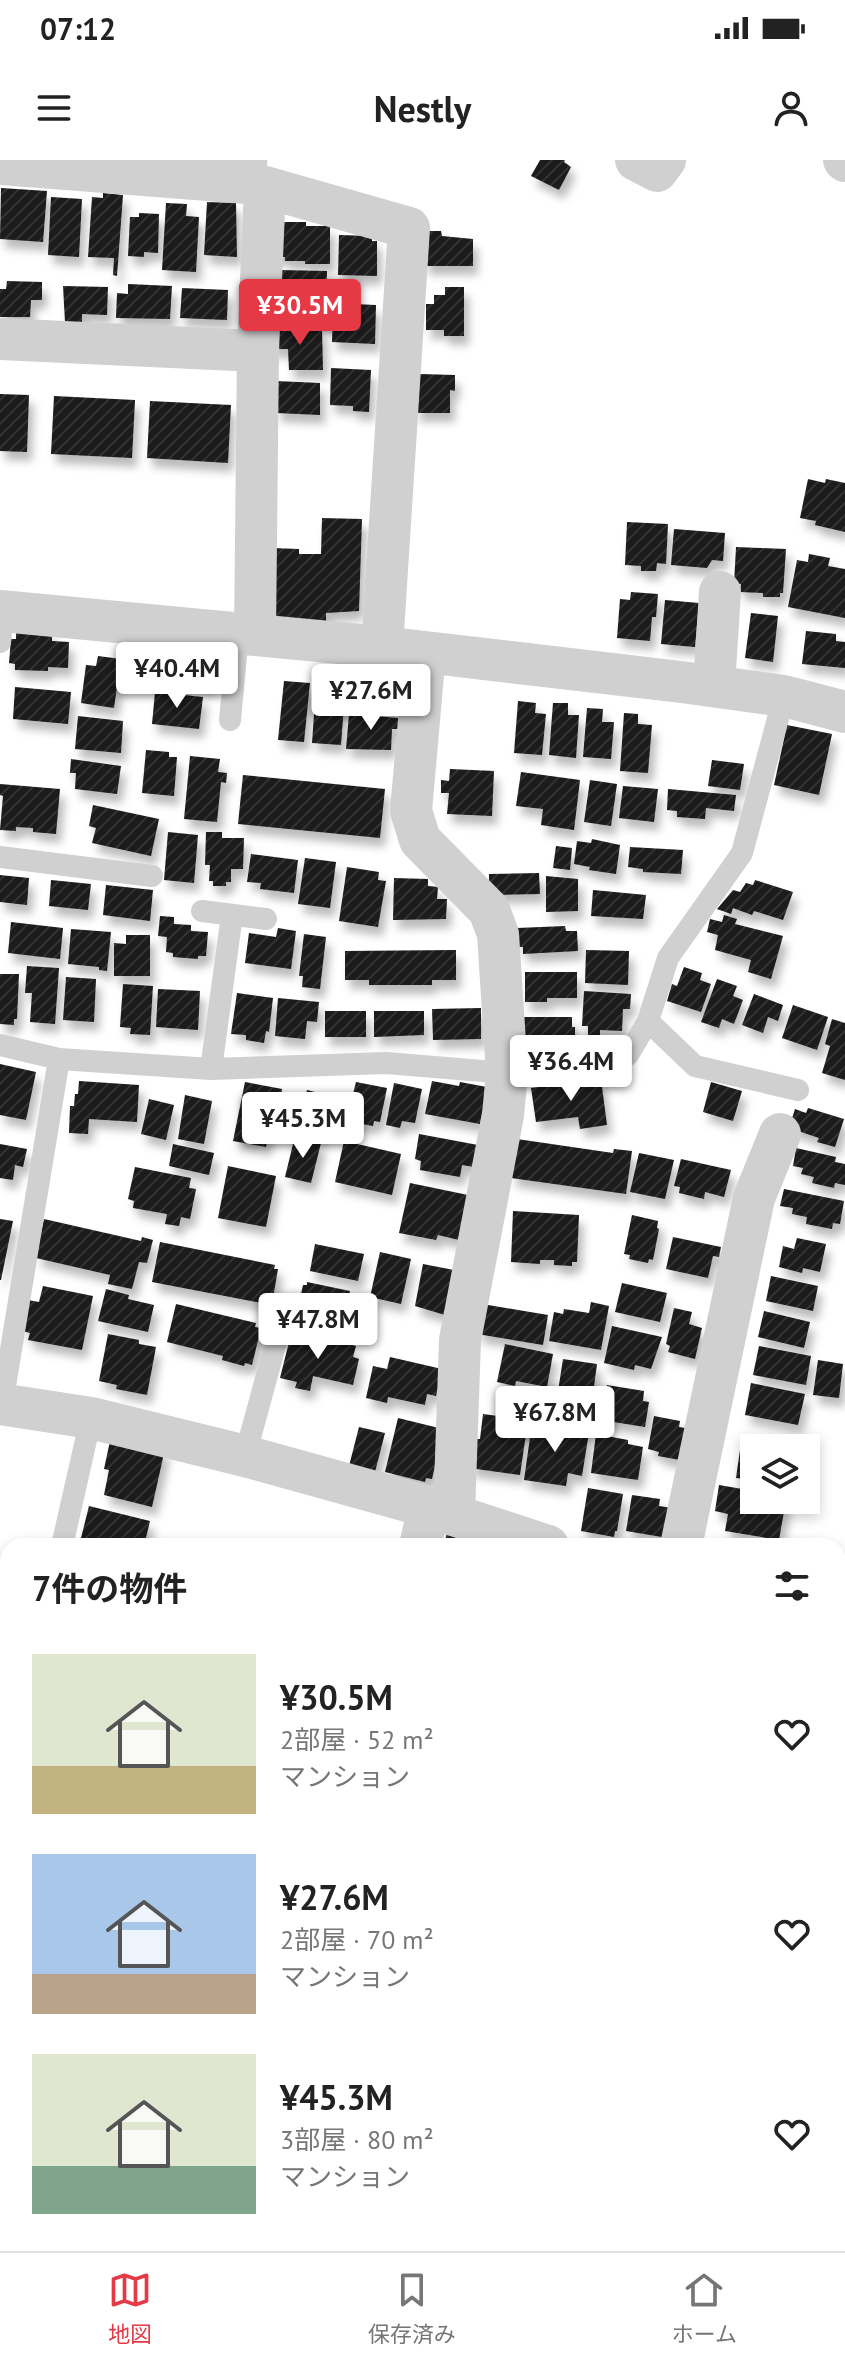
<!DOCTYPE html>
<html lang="ja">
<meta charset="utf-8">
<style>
:root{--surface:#fff;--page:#f2f2f2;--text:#222;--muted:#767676;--line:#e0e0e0;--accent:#e63946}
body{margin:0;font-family:"PT Sans","Noto Sans JP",sans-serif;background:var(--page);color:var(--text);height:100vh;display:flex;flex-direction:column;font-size:30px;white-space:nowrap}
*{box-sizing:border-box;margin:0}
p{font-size:26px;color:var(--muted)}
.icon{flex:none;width:44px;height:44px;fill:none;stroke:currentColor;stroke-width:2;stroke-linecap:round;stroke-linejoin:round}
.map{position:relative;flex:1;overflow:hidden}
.sheet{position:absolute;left:0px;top:1378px;width:846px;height:714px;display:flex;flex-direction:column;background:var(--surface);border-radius:24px 24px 0 0;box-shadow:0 4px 12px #0003}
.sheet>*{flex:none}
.tools{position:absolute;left:740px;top:1274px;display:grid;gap:16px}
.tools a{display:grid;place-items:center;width:80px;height:80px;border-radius:0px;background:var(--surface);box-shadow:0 4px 12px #0003;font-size:40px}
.price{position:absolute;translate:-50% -68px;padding:0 18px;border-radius:8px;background:#fff;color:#222;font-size:26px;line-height:52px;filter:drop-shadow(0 2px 4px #0008)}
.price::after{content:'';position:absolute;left:50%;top:48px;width:24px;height:18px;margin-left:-12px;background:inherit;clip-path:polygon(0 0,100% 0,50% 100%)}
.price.selected{background:var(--accent);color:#fff}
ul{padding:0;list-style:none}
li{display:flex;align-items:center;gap:24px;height:200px;padding:0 32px}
li span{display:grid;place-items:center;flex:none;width:224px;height:160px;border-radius:0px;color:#555}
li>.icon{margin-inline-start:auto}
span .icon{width:96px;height:96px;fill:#fffc;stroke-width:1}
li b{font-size:34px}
h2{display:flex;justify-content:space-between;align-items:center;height:96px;padding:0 32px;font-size:34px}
.status{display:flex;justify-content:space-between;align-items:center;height:56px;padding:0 40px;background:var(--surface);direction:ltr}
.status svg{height:22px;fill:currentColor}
header{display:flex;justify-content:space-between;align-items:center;height:104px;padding:0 32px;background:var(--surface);font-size:36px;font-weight:800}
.dock{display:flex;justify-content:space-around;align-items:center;height:112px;border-top:2px solid var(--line);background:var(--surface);font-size:22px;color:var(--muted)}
.dock a{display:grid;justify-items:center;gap:4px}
.dock .selected{color:var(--accent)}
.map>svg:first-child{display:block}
.building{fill:url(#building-hatch);filter:url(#shadow)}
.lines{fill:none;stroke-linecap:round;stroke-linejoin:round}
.lane{stroke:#d0d0d0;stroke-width:22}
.street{stroke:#d0d0d0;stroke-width:42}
</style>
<div class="status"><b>07:12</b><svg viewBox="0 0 49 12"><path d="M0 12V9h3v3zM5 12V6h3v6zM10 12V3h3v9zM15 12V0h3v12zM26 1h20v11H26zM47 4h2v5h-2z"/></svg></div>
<header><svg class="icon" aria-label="menu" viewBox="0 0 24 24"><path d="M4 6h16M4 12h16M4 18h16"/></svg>Nestly<svg class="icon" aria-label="person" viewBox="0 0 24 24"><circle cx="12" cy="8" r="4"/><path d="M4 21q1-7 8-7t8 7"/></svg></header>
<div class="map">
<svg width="845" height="2091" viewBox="0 0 845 2091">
<defs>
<pattern id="building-hatch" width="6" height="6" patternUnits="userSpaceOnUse" patternTransform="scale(2)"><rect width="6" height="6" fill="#1a1a1a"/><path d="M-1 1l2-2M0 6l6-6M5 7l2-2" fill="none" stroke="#333"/></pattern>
<filter id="shadow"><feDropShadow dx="5" dy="9" stdDeviation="4" flood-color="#0004"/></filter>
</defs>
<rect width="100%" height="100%" fill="#fff"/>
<path class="building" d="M 540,0 L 565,0 L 564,2 L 571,7 L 559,30 L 531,16 Z
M 1,28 L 47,31 L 43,82 L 0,79 Z
M 103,33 L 123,35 L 117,116 L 113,115 L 114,98 L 88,97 L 92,37 L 103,38 Z
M 51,37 L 82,39 L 79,97 L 48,95 Z
M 207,42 L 236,43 L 237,97 L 204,95 Z
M 166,43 L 187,44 L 186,56 L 199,57 L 196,112 L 162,110 Z
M 139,53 L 159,54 L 158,93 L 144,92 L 144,97 L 128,96 L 130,57 L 139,57 Z
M 272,62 L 306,62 L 306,66 L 330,66 L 330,104 L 305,104 L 305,101 L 285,101 L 285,97 L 272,97 Z
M 423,71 L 441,71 L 442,76 L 473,79 L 473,106 L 424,106 Z
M 339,75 L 372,76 L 372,81 L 377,81 L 377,116 L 338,115 Z
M 280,110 L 327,111 L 326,145 L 279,144 Z
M 7,121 L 42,122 L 42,140 L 31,140 L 30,157 L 0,157 L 0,129 L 6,129 Z
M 128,124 L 172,126 L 170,159 L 116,158 L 117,133 L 128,134 Z
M 63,126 L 108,127 L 107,155 L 82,154 L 82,163 L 65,162 Z
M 445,127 L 464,127 L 464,176 L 444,176 L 444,170 L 426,170 L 426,144 L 434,144 L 434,135 L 445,135 Z
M 182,128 L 228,130 L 227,160 L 180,158 Z
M 353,144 L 376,145 L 375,184 L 332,182 L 333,154 L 338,154 L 338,149 L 353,150 Z
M 270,168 L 322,168 L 323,210 L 289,210 L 288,189 L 270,189 Z
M 331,208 L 371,210 L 369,252 L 353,251 L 353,246 L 330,245 Z
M 420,214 L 455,215 L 455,231 L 450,230 L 450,253 L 414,253 Z
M 276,221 L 320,223 L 320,255 L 276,253 Z
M 0,234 L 29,235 L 27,292 L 0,291 Z
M 54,236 L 135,240 L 132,298 L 51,294 Z
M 150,241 L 231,245 L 228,303 L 147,298 Z
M 808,319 L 825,323 L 826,319 L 845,323 L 845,372 L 815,365 L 816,361 L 800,358 Z
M 322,358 L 362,359 L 359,451 L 326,453 L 326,461 L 270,459 L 272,388 L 299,389 L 299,394 L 321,394 Z
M 627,362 L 668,364 L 666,404 L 657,403 L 656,411 L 641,411 L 641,406 L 625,405 Z
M 674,369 L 725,373 L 723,401 L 712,400 L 707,408 L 671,405 Z
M 736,387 L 786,389 L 783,433 L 780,433 L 780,437 L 763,437 L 763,433 L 740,432 L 741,424 L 734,424 Z
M 809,394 L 830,398 L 828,406 L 845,409 L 845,458 L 788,447 L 797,400 L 808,402 Z
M 631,432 L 658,434 L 656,457 L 652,457 L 650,481 L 617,478 L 620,439 L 630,440 Z
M 665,440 L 699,443 L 695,487 L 661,484 Z
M 751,453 L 778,456 L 773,502 L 745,498 Z
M 16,469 L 52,471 L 52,481 L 69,482 L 68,508 L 48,507 L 48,511 L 15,510 L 15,504 L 9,503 L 11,479 L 16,479 Z
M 806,471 L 836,474 L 836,481 L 845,482 L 845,508 L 802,504 Z
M 164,485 L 215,491 L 210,525 L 160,522 Z
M 98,496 L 121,499 L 114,548 L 81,543 L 86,505 L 96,506 Z
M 355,509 L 399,513 L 397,545 L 353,542 Z
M 284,521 L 310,523 L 304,582 L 278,580 Z
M 15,527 L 71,532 L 68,564 L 13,559 Z
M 325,530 L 345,532 L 341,585 L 312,583 L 315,540 L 325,540 Z
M 155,532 L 203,537 L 199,569 L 152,564 Z
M 518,541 L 536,543 L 535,553 L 546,554 L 542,595 L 514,593 Z
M 553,543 L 568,543 L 568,555 L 579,555 L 576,598 L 549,595 Z
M 587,548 L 603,549 L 602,562 L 614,562 L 611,599 L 583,597 Z
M 624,553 L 638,554 L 638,564 L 652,565 L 648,613 L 620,611 Z
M 349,554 L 399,558 L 398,569 L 392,569 L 391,590 L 346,589 Z
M 78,556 L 123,561 L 121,593 L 75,589 Z
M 787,565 L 832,574 L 819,635 L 774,625 Z
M 146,590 L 169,592 L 169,597 L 177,597 L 174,636 L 142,633 Z
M 190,596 L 220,599 L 218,612 L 227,613 L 226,623 L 221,622 L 217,662 L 184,659 Z
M 71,599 L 121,606 L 117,634 L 75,629 L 76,613 L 70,613 Z
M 712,600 L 744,604 L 740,630 L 708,626 Z
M 450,609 L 494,611 L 492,656 L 447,654 L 449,633 L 441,633 L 441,620 L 449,621 Z
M 521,612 L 580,620 L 574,670 L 541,665 L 543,649 L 516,646 Z
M 243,615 L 385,629 L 380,678 L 238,664 Z
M 590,620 L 617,624 L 611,666 L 584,662 Z
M 0,624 L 60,629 L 56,674 L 33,672 L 33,668 L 16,667 L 16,671 L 0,670 L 3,636 L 0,635 Z
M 623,626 L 658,629 L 654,662 L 619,658 Z
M 668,629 L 736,635 L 734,651 L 706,648 L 705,659 L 677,657 L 677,651 L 667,650 Z
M 93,645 L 159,659 L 151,696 L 92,683 L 96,668 L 89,666 Z
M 168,672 L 198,675 L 194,723 L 164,720 Z
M 206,672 L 222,672 L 222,678 L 244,678 L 243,709 L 231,709 L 231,722 L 226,722 L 226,726 L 213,726 L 213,721 L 209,721 L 210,705 L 205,705 Z
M 592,679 L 620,685 L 616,714 L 589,710 L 590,707 L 574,704 L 577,681 L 591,683 Z
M 556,686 L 572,688 L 570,710 L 553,708 Z
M 630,687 L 683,690 L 681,714 L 643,712 L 643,709 L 628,707 Z
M 251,694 L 298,700 L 294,733 L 260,729 L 261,723 L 247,722 Z
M 305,698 L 336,702 L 330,748 L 298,744 Z
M 347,707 L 379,712 L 378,720 L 386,721 L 378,767 L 339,761 Z
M 539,713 L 540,734 L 489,735 L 489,714 Z
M 0,715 L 29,718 L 27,745 L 0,742 Z
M 546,716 L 578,719 L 578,751 L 546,752 Z
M 394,718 L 428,719 L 428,726 L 438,727 L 437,739 L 447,739 L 446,759 L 393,760 Z
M 51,720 L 91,724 L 88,750 L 49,746 Z
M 755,720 L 793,732 L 783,760 L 754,751 L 752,755 L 733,748 L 731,754 L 717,749 L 733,730 L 740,732 L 746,723 L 753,725 Z
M 106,725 L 153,730 L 150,761 L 103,755 Z
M 593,730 L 646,735 L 643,759 L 591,756 Z
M 724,755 L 737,759 L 735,764 L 783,776 L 771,819 L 748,812 L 751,800 L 715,790 L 718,775 L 707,772 L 710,759 L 722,762 Z
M 160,756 L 174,757 L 174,764 L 191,765 L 191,771 L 208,772 L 206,796 L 198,796 L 198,799 L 173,797 L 173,793 L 166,792 L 167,777 L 158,776 Z
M 11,762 L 63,768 L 60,799 L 8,793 Z
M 565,766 L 566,771 L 577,771 L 578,791 L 523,794 L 523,787 L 518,787 L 517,768 Z
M 278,768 L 296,771 L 291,809 L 245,803 L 249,773 L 276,777 Z
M 71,769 L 111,772 L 107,811 L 99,810 L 99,807 L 68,804 Z
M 304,774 L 326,777 L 320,829 L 302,827 L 303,816 L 299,816 Z
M 126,775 L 150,775 L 150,816 L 114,816 L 114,783 L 126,784 Z
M 456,790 L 456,820 L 432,820 L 432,825 L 369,825 L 369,820 L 345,820 L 345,791 Z
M 586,790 L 629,791 L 628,825 L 585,823 Z
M 27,806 L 59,808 L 55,864 L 30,862 L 32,833 L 25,833 Z
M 684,807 L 702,813 L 700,820 L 711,824 L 701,852 L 667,841 L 672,824 L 677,826 Z
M 525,812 L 577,812 L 577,838 L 547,838 L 547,842 L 525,842 Z
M 0,814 L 19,814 L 17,859 L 14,859 L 14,865 L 0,864 Z
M 66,817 L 96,819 L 94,862 L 63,860 Z
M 717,819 L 737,826 L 733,836 L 743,840 L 734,864 L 722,859 L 719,868 L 701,862 Z
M 123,824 L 153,826 L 150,875 L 130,874 L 131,868 L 120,867 Z
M 158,829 L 200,831 L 198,870 L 156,867 Z
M 584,831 L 631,834 L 630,849 L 623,849 L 622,871 L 600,870 L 600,876 L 588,875 L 588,866 L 582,866 Z
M 237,833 L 273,838 L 269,872 L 266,871 L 264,883 L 246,880 L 246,875 L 231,874 Z
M 754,834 L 783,845 L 778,861 L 768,857 L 763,873 L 742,865 Z
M 278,838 L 319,842 L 317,862 L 307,861 L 305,879 L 275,876 Z
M 793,845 L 828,857 L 817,890 L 782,878 Z
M 481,848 L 481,879 L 433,880 L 432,849 Z
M 325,851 L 366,851 L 366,877 L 325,877 Z
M 374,851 L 424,851 L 424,875 L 374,877 Z
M 511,857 L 572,857 L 572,867 L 575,867 L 575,889 L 516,890 Z
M 832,859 L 845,863 L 845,920 L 822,913 L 830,886 L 825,884 Z
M 0,904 L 36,912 L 26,960 L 0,955 Z
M 601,919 L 607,965 L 580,969 L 578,957 L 536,962 L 531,928 Z
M 79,921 L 139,925 L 137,962 L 89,959 L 88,974 L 69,973 L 70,946 L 74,946 L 75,934 L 78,934 Z
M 432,921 L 459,926 L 460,922 L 487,927 L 480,964 L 425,954 Z
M 245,922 L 282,929 L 278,967 L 270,965 L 266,987 L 233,981 Z
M 356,922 L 387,928 L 380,962 L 374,961 L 373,966 L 356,963 L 357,960 L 347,958 Z
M 711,922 L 742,931 L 733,961 L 703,952 Z
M 394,923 L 422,929 L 415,963 L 402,961 L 400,968 L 386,965 Z
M 307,930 L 331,936 L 322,977 L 298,971 Z
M 185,935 L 212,941 L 204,984 L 178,979 Z
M 149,939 L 174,945 L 166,980 L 141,974 Z
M 808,948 L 844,959 L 835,987 L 817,982 L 819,978 L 789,968 L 795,949 L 806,953 Z
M 419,974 L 478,985 L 474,1007 L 462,1005 L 460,1017 L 420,1010 L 421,1001 L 415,999 Z
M 295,976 L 321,983 L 311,1023 L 285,1017 Z
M 517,979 L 613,993 L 614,989 L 632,991 L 626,1034 L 511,1018 Z
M 344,981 L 401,994 L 392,1035 L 335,1022 Z
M 0,984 L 27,989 L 23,1007 L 15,1005 L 13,1020 L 0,1018 Z
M 173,984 L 214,993 L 209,1015 L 169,1006 Z
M 796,988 L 836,997 L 835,1002 L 845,1004 L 845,1025 L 835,1023 L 834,1028 L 812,1023 L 814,1017 L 801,1014 L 803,1008 L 793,1006 Z
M 639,993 L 674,1000 L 665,1039 L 630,1032 Z
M 681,999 L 731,1010 L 724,1037 L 705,1032 L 704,1039 L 679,1033 L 680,1027 L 674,1026 Z
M 228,1006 L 276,1016 L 266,1067 L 218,1058 Z
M 135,1007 L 191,1018 L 189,1028 L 196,1029 L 190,1059 L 181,1057 L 179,1066 L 165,1064 L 167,1054 L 133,1048 L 134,1041 L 128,1039 Z
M 410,1023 L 468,1035 L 459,1080 L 438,1075 L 436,1080 L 399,1073 Z
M 784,1029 L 844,1041 L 840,1064 L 833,1063 L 832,1069 L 806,1064 L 807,1057 L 792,1054 L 793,1048 L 780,1046 Z
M 513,1051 L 579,1055 L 577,1102 L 572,1102 L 572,1106 L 554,1105 L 554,1100 L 540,1100 L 540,1104 L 511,1102 Z
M 632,1055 L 658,1061 L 657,1068 L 659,1069 L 653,1100 L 649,1099 L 648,1103 L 629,1099 L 630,1095 L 624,1094 Z
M 0,1059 L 13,1061 L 1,1120 L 0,1120 Z
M 44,1059 L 141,1081 L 142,1077 L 153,1080 L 147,1103 L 139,1102 L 132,1129 L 108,1124 L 110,1115 L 36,1098 Z
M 673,1077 L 721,1087 L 719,1097 L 713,1096 L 708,1118 L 666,1109 Z
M 797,1078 L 826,1084 L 820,1112 L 803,1108 L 802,1113 L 779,1107 L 783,1086 L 794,1089 Z
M 160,1082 L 275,1105 L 274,1109 L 278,1109 L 273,1138 L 268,1136 L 267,1144 L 152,1122 Z
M 315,1084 L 364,1094 L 358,1121 L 310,1111 Z
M 380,1092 L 411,1099 L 401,1144 L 370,1137 Z
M 423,1104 L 454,1110 L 445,1155 L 415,1146 Z
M 771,1116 L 818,1126 L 813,1151 L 766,1141 Z
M 307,1122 L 350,1131 L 349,1135 L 352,1136 L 346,1159 L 298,1148 L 303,1125 L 307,1125 Z
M 622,1123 L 667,1133 L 660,1162 L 615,1152 Z
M 43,1126 L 93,1136 L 82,1190 L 28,1180 L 30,1173 L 22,1171 L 28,1140 L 39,1142 Z
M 106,1129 L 129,1135 L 128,1139 L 154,1145 L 148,1172 L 98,1161 Z
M 591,1142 L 609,1146 L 601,1190 L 549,1181 L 554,1152 L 563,1154 L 564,1149 L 589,1153 Z
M 176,1144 L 256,1163 L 255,1167 L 261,1168 L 252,1205 L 245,1203 L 244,1206 L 222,1200 L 223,1196 L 167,1182 Z
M 482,1144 L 548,1155 L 543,1185 L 477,1174 Z
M 674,1148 L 692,1152 L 689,1164 L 702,1168 L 695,1199 L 668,1192 L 670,1186 L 666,1184 Z
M 764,1151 L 810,1162 L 804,1188 L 758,1177 Z
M 612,1166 L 662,1177 L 651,1209 L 635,1205 L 634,1210 L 604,1203 Z
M 292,1170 L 356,1186 L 353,1197 L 359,1199 L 353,1225 L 313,1216 L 310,1231 L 295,1228 L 297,1222 L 280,1218 Z
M 108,1174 L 139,1180 L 139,1184 L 156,1187 L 147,1235 L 116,1229 L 117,1225 L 99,1221 Z
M 505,1184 L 553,1194 L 547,1227 L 516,1221 L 515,1226 L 497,1222 Z
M 759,1186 L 811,1196 L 806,1225 L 753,1215 Z
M 390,1197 L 442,1209 L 436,1236 L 427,1234 L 425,1245 L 388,1237 L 387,1243 L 366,1238 L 373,1206 L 387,1209 Z
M 563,1199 L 597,1204 L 591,1249 L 556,1244 Z
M 818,1200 L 843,1204 L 839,1238 L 813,1235 Z
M 751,1223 L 805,1234 L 798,1265 L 745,1255 Z
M 607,1225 L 644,1231 L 643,1241 L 649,1242 L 645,1267 L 601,1260 Z
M 483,1254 L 528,1260 L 520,1315 L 469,1308 L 473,1279 L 480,1279 Z
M 654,1256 L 680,1261 L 679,1267 L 685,1268 L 680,1300 L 658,1296 L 659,1292 L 648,1289 Z
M 398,1258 L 443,1269 L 432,1319 L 426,1318 L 425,1322 L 385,1312 Z
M 532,1263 L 589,1272 L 582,1316 L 568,1313 L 566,1326 L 524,1320 Z
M 359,1267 L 385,1273 L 375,1312 L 349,1306 Z
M 596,1274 L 628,1280 L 628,1284 L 643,1287 L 638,1320 L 591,1313 Z
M 110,1281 L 165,1289 L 152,1347 L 104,1335 L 109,1310 L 104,1309 Z
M 740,1290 L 754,1292 L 754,1320 L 736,1318 Z
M 719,1325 L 754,1331 L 754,1340 L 786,1340 L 779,1380 L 725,1371 L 728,1354 L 715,1351 Z
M 588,1328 L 623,1334 L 617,1371 L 615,1371 L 614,1377 L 581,1371 Z
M 632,1335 L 660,1339 L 659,1346 L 672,1348 L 668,1378 L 626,1371 Z
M 89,1346 L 150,1361 L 144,1386 L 79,1386 Z
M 449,1367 L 484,1386 L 443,1386 Z
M 0,1410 L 8,1411 L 8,1445 L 0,1443 Z
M 838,1440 L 845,1441 L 845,1500 L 838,1499 Z
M 0,1566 L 3,1566 L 3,1570 L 8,1571 L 8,1616 L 0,1615 Z
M 0,1630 L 8,1631 L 6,1680 L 0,1679 Z
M 0,1769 L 8,1770 L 3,1809 L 0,1808 Z
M 0,1889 L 8,1890 L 8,1917 L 0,1917 Z
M 838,1913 L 845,1914 L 845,1970 L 838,1968 Z
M 0,1948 L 8,1949 L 8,2005 L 0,2005 Z
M 838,2022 L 845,2025 L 845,2075 L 838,2072 Z
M 0,2056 L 8,2058 L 8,2084 L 31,2084 L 29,2091 L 0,2091 Z
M 388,2084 L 435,2084 L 433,2091 L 402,2091 L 403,2088 Z
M 451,2084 L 511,2084 L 510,2091 L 450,2091 Z
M 516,2084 L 580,2084 L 579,2091 L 515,2091 Z
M 597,2084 L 647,2084 L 647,2087 L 668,2089 L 668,2091 L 597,2091 Z
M 729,2084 L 812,2084 L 814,2091 L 731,2091 Z"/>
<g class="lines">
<path class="lane" d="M 0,482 L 3,451
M 230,560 L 238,474
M 0,697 L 152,716
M 202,751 L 266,759
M 648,861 L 695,906 L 798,930
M 0,885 L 59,899 L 211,909 L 386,903 L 507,913 L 605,903 L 628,895 L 648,861 L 668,798 L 742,693 L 784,536
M 211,909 L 232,755
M 2,1244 L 59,899
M 245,1296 L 286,1145
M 62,1386 L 91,1258
M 838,1427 L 845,1427
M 838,2010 L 845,2013
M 679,2084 L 689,2091"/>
<path class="street" d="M 246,0 L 247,23 L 265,27 L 258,191 L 255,475
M 636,0 L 657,11 L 665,0
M 844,0 L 845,1
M 0,4 L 247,23
M 265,27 L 409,68 L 382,487
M 0,179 L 258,191
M 0,451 L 382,487 L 681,522 L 784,536 L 845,552
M 425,492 L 411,651 L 420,680 L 489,750 L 498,774 L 507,913 L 503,955 L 460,1180 L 454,1355
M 714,526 L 720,432
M 0,1244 L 91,1258 L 245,1296 L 429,1347
M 420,1386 L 429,1347 L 548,1386
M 681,1386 L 754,1038 L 780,974
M 102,2091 L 103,2084"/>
</g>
</svg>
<div class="tools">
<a><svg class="icon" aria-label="layers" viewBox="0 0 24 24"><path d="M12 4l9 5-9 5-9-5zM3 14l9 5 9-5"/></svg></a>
</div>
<b class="price selected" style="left:300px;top:187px">¥30.5M</b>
<b class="price" style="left:177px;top:550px">¥40.4M</b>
<b class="price" style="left:371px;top:572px">¥27.6M</b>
<b class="price" style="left:571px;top:943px">¥36.4M</b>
<b class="price" style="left:303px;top:1000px">¥45.3M</b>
<b class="price" style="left:318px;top:1201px">¥47.8M</b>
<b class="price" style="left:555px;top:1294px">¥67.8M</b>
<section class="sheet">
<h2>7件の物件<svg class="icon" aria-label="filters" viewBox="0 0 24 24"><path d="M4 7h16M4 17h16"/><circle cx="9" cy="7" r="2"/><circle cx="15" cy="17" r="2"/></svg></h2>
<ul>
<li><span style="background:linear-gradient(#dfe7d0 70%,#c2b280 0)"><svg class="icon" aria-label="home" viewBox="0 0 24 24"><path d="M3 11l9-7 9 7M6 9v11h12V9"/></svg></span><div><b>¥30.5M</b><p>2部屋 · 52 m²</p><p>マンション</p></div><svg class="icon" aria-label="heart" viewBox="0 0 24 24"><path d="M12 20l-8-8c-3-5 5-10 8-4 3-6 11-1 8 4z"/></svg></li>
<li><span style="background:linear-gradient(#a9c7e8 75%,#b9a48a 0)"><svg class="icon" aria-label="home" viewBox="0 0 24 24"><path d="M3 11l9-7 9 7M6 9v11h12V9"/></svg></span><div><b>¥27.6M</b><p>2部屋 · 70 m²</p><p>マンション</p></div><svg class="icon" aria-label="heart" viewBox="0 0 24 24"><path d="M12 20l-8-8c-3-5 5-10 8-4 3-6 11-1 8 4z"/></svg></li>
<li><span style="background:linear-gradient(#dfe7d0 70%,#7fa58c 0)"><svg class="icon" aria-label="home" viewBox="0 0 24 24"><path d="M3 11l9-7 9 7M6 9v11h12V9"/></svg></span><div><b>¥45.3M</b><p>3部屋 · 80 m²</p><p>マンション</p></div><svg class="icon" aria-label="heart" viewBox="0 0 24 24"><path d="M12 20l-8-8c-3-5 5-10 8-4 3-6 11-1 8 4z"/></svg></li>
</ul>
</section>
</div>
<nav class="dock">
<a class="selected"><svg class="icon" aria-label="map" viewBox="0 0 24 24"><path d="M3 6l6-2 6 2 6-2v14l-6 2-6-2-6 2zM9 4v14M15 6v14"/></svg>地図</a>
<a><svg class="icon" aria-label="saved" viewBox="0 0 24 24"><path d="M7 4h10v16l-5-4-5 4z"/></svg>保存済み</a>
<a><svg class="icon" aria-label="home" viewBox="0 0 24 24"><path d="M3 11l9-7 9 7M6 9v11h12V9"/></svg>ホーム</a>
</nav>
